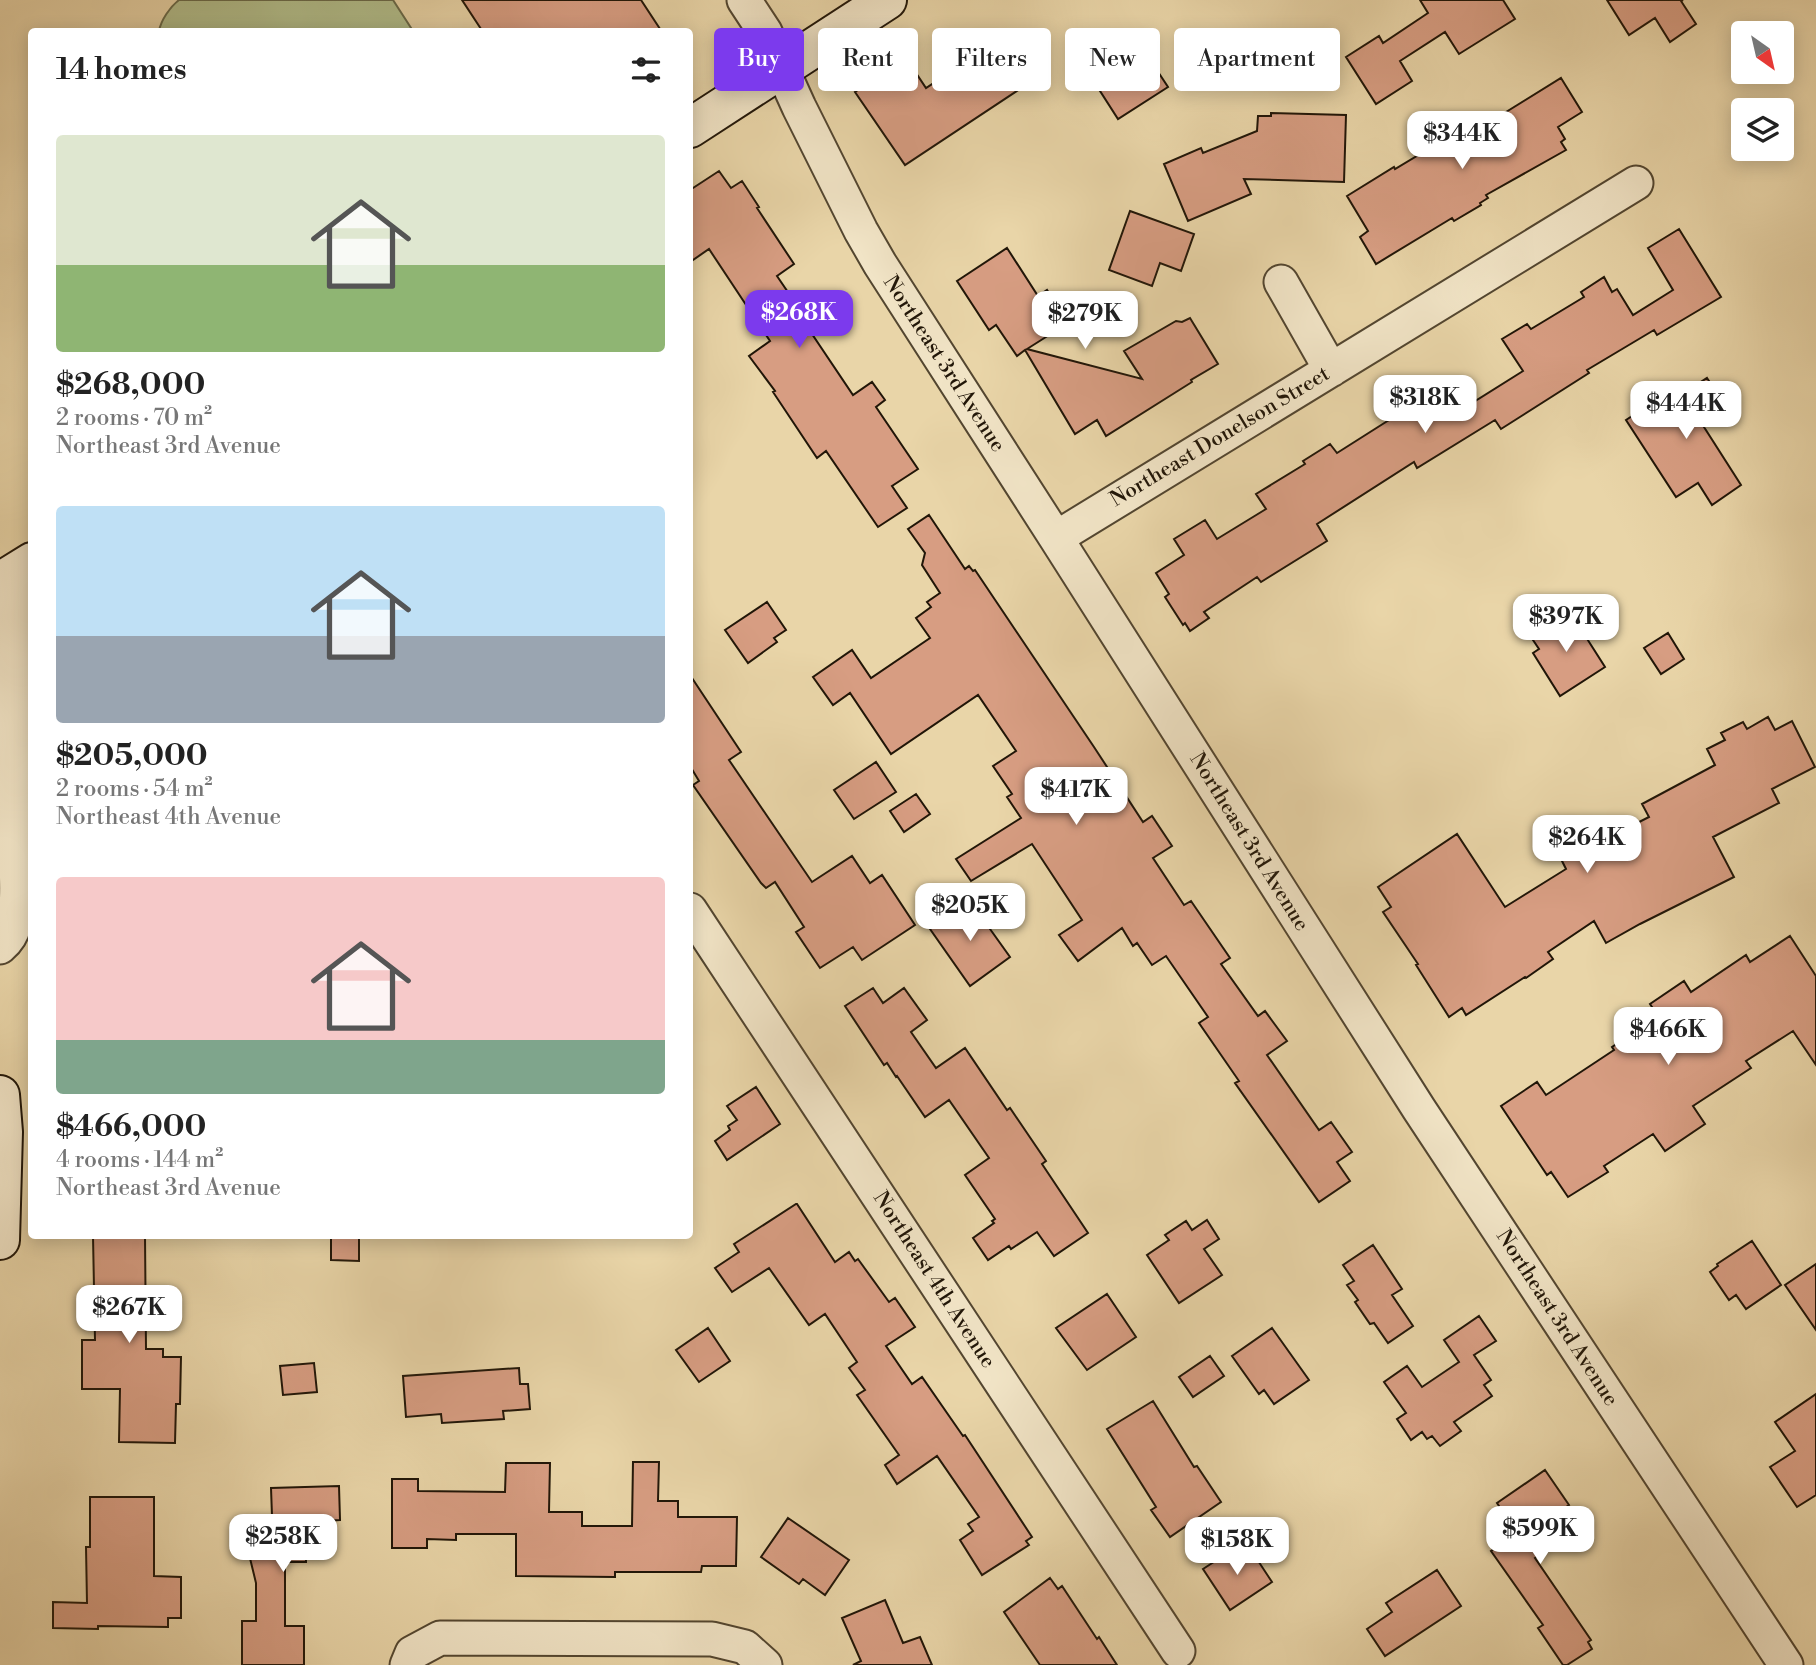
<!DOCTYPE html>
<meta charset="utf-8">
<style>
:root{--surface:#fff;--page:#f6f6f6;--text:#222;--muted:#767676;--accent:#7c3aed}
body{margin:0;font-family:"Libre Bodoni",serif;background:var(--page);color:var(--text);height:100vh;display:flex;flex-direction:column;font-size:26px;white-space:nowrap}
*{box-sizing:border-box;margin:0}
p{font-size:23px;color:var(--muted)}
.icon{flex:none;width:38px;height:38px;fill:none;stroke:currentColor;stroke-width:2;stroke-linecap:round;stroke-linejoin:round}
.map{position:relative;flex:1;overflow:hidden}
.panel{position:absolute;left:28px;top:28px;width:665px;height:1211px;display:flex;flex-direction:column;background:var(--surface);border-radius:7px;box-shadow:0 4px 18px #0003}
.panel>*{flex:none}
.banner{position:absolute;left:714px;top:28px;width:665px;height:63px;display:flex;gap:14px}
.needle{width:46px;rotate:146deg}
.buttons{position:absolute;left:1731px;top:21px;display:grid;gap:14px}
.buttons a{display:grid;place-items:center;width:63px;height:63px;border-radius:7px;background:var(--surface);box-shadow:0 4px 18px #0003;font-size:35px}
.price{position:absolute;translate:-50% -60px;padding:0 16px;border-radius:14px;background:#fff;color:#222;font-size:23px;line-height:46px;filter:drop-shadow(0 2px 4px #0008)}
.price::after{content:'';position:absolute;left:50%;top:42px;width:21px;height:16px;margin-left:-10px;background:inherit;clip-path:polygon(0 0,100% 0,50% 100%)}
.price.selected{background:var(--accent);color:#fff}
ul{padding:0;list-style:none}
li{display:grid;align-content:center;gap:14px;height:371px;padding:0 28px}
li span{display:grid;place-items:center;height:217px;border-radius:7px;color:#555}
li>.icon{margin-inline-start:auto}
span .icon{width:126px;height:126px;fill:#fffc;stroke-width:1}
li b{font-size:30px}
h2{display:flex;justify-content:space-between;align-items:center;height:84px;padding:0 28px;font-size:30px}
.pill{padding:0 24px;border-radius:7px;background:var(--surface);box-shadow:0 4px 18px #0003;font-size:24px;line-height:63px}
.pill.selected{background:var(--accent);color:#fff}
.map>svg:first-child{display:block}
.green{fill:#b1be8c;stroke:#696a4a;stroke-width:2}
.building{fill:#d79d82;stroke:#211608;stroke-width:2}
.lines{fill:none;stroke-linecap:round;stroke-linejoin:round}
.street-casing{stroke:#534630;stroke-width:37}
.secondary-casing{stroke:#211608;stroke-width:42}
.street{stroke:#f1e4c6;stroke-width:33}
.secondary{stroke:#f1e4c6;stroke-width:38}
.labels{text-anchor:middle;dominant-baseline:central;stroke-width:5;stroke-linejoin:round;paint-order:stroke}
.street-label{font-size:21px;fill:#211608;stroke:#f1e4c6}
</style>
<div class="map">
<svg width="1816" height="1665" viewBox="0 0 1816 1665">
<rect width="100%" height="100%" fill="#e9d5a8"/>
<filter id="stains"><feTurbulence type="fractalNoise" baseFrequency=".00286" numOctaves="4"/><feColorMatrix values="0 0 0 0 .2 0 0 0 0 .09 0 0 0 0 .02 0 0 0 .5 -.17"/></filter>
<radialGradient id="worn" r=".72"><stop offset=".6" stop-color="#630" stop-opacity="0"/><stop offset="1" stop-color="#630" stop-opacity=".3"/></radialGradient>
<path class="green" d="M 179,0 L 393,0 L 413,31 L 159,31 C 161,20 170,7 179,0 Z"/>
<path class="building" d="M 462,0 L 641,0 L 662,32 L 483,32 Z
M 1420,0 L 1503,0 L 1515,19 L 1459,54 L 1445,32 L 1400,61 L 1412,81 L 1376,104 L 1346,57 L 1379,36 L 1383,43 L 1428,13 Z
M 1607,0 L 1683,0 L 1681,1 L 1696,24 L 1670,42 L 1655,18 L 1629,35 Z
M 1000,39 L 1029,83 L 905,165 L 855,92 L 906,58 L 926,88 Z
M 1143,49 L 1168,87 L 1118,119 L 1093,80 Z
M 1561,78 L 1582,112 L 1558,127 L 1565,139 L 1561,142 L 1566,150 L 1486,195 L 1488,198 L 1480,203 L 1481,205 L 1454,221 L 1452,218 L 1376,264 L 1360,237 L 1368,231 L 1347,196 L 1394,167 L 1395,169 L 1480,118 L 1485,125 Z
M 1271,113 L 1346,115 L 1344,182 L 1244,179 L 1251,194 L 1188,221 L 1164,164 L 1201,148 L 1203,153 L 1257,131 L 1258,116 L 1271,116 Z
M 719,171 L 731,188 L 742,181 L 759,207 L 757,208 L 794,264 L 777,276 L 811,326 L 808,328 L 853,395 L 872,382 L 885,400 L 876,407 L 918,469 L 892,486 L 907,508 L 878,527 L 826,451 L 817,458 L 773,392 L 775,391 L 749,356 L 770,341 L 709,249 L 690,262 L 690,190 Z
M 1130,211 L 1194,234 L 1181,271 L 1160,263 L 1152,286 L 1109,270 Z
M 1679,229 L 1721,297 L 1657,335 L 1654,330 L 1587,370 L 1589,373 L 1501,429 L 1495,420 L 1417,468 L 1414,462 L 1317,524 L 1327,541 L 1261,582 L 1257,577 L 1204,612 L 1209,618 L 1190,631 L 1185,623 L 1183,625 L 1165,597 L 1169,594 L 1156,573 L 1184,555 L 1174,539 L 1205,520 L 1217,539 L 1266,509 L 1256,494 L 1305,464 L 1303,461 L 1330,444 L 1337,453 L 1389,420 L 1383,411 L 1409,395 L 1422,416 L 1448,400 L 1456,413 L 1523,371 L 1502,339 L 1527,324 L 1531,329 L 1584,297 L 1581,292 L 1604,277 L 1612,292 L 1617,289 L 1633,315 L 1673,290 L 1648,248 Z
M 1007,248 L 1038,296 L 1047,290 L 1068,323 L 1027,349 L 1142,379 L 1124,351 L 1176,321 L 1182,322 L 1190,318 L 1218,364 L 1191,380 L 1192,382 L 1106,436 L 1097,420 L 1075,434 L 1025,350 L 1017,356 L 996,325 L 989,330 L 957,281 Z
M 1707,378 L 1729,411 L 1704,427 L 1741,485 L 1712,505 L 1698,483 L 1676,497 L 1626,420 L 1669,392 L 1673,400 Z
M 929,515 L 965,569 L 969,566 L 973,571 L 975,570 L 1094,747 L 1143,822 L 1152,816 L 1172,846 L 1153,858 L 1184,905 L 1191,901 L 1230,958 L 1221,964 L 1258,1016 L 1265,1011 L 1287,1041 L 1267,1055 L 1319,1130 L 1331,1122 L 1352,1152 L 1337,1162 L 1350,1181 L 1319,1202 L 1235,1083 L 1239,1081 L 1199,1023 L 1208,1017 L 1166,956 L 1152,965 L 1137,943 L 1133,946 L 1122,928 L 1078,961 L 1059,935 L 1082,920 L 1032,844 L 971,881 L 956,859 L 1021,818 L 1007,797 L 1012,794 L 993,766 L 1016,751 L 978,695 L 891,754 L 850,693 L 833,705 L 813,677 L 852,650 L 871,678 L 930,638 L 916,618 L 931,607 L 927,602 L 940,593 L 922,565 L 925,553 L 908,529 Z
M 767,602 L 786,630 L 774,638 L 777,642 L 748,663 L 725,630 Z
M 1570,612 L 1605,667 L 1560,696 L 1533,653 L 1539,649 L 1531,637 Z
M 1668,633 L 1684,659 L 1661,674 L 1644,648 Z
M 690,675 L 741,752 L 729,760 L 812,882 L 852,856 L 870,883 L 882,875 L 915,925 L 862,960 L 853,947 L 820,968 L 796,932 L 804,927 L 775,882 L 766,888 L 761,883 L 693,785 L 699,781 L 690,766 Z
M 1768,717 L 1775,730 L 1792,721 L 1815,767 L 1772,789 L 1779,803 L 1713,837 L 1734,877 L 1640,924 L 1606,943 L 1594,921 L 1548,952 L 1553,959 L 1526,978 L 1525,977 L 1466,1015 L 1462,1008 L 1449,1017 L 1416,965 L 1418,964 L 1383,912 L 1391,907 L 1378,887 L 1457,834 L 1505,907 L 1566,869 L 1555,847 L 1591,829 L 1598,843 L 1649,817 L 1642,804 L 1715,765 L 1707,749 L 1725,740 L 1721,733 L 1743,722 L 1747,729 Z
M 876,762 L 896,792 L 854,819 L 834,790 Z
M 916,794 L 930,814 L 904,832 L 890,811 Z
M 970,901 L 1010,957 L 970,986 L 930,929 Z
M 1790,936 L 1816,976 L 1816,1065 L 1793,1031 L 1746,1061 L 1751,1068 L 1693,1106 L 1705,1124 L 1665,1151 L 1653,1134 L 1604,1166 L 1608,1172 L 1568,1197 L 1551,1172 L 1547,1175 L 1501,1106 L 1537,1082 L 1546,1095 L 1614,1050 L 1612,1047 L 1658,1016 L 1650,1004 L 1684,981 L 1691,992 L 1746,955 L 1750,962 Z
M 873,988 L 883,1003 L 904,988 L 927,1020 L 911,1032 L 936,1068 L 965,1048 L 1007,1110 L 1010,1108 L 1046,1161 L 1042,1164 L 1088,1233 L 1054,1256 L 1037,1232 L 1011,1249 L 1009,1246 L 988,1260 L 973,1238 L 994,1223 L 992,1221 L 995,1219 L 965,1175 L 989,1158 L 949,1100 L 925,1117 L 897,1076 L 896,1077 L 887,1063 L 884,1065 L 845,1006 Z
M 756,1087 L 780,1124 L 727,1160 L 715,1141 L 730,1130 L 728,1126 L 737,1120 L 727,1106 Z
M 796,1204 L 797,1204 L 835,1262 L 849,1252 L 855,1261 L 858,1259 L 889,1302 L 895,1298 L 915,1327 L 886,1346 L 912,1384 L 922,1377 L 963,1436 L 965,1435 L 1032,1537 L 1026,1541 L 1029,1545 L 982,1575 L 960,1540 L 973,1531 L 968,1524 L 979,1517 L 937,1456 L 897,1484 L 885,1465 L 899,1455 L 857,1395 L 865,1390 L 849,1368 L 857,1362 L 825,1314 L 809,1325 L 769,1268 L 732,1292 L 715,1268 L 739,1252 L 734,1244 Z
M 1207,1220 L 1219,1239 L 1204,1249 L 1222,1275 L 1179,1303 L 1147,1255 L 1169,1240 L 1165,1235 L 1186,1221 L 1192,1230 Z
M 93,1236 L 145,1236 L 146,1349 L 163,1349 L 163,1357 L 181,1357 L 180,1404 L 176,1404 L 175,1443 L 119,1442 L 120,1389 L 82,1389 L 82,1340 L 95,1340 Z
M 331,1236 L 359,1236 L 359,1261 L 331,1260 Z
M 1752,1241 L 1781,1285 L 1746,1309 L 1736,1295 L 1729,1300 L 1710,1272 L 1718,1266 L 1717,1264 Z
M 1373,1245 L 1402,1289 L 1392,1295 L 1413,1326 L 1388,1343 L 1374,1323 L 1370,1324 L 1355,1302 L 1358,1300 L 1347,1285 L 1354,1281 L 1343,1265 Z
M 1816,1264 L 1816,1330 L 1785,1285 Z
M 1107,1294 L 1136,1337 L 1087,1370 L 1056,1328 Z
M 1479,1316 L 1496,1341 L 1474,1355 L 1491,1380 L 1484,1385 L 1492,1396 L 1454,1422 L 1461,1431 L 1440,1446 L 1432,1436 L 1427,1439 L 1422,1432 L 1411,1440 L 1397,1419 L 1406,1413 L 1384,1382 L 1407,1366 L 1422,1387 L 1459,1362 L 1444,1340 Z
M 708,1328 L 730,1361 L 699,1382 L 676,1350 Z
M 1272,1328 L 1309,1380 L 1274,1404 L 1264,1390 L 1259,1394 L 1232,1356 Z
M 1210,1356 L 1224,1376 L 1193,1397 L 1179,1377 Z
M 314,1363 L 317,1392 L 283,1395 L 280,1366 Z
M 519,1368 L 520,1384 L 528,1384 L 530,1409 L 503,1411 L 504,1419 L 442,1423 L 441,1414 L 406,1417 L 403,1376 Z
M 1816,1394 L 1816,1495 L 1797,1507 L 1770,1467 L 1795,1451 L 1775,1422 Z
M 1153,1401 L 1194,1467 L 1197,1466 L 1221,1502 L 1170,1537 L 1151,1510 L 1156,1507 L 1107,1429 Z
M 633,1462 L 659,1462 L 658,1501 L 678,1501 L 678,1517 L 737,1517 L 736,1566 L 702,1566 L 701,1572 L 615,1572 L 615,1577 L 516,1576 L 516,1534 L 456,1534 L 456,1540 L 427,1539 L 427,1548 L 392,1548 L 392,1479 L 418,1479 L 418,1491 L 505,1492 L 506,1463 L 550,1463 L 549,1512 L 582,1512 L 582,1526 L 632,1526 Z
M 1545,1470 L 1569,1505 L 1532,1530 L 1547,1550 L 1535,1558 L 1591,1640 L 1588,1642 L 1592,1649 L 1567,1665 L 1563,1665 L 1538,1628 L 1543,1625 L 1491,1551 L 1517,1533 L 1497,1503 Z
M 339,1486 L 340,1520 L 305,1522 L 306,1562 L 285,1562 L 285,1626 L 304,1626 L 304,1665 L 242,1665 L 242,1621 L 256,1621 L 256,1583 L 248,1550 L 273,1544 L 271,1488 Z
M 90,1497 L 154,1497 L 154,1576 L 181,1577 L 181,1618 L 168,1618 L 168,1627 L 98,1626 L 98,1629 L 53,1628 L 53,1602 L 87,1603 L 86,1547 L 90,1547 Z
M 788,1518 L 849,1560 L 825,1595 L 803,1579 L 799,1584 L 761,1557 Z
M 1234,1549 L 1240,1557 L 1251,1550 L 1272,1582 L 1230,1610 L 1203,1569 Z
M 1437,1570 L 1461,1606 L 1385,1656 L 1367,1629 L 1392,1612 L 1386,1603 Z
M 1050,1578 L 1058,1589 L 1062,1586 L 1097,1639 L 1099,1637 L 1117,1665 L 1040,1665 L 1004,1612 Z
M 885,1600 L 903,1643 L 920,1637 L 932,1665 L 853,1665 L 861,1661 L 842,1618 Z"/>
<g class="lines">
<g class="street-casing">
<path id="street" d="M 744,0 L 765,32 L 799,107 L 861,231 L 880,264 L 1056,538 L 1419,1109 L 1786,1665
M 1281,282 L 1331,370
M 1056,538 L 1636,183
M 690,910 L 1178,1651
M 0,947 C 7,941 12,935 14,925 C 20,889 14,850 14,813 C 14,733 18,653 15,573
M 407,1665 L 412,1653 L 440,1638 L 712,1639 L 745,1647 L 765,1665"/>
</g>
<g class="secondary-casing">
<path id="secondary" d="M 690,128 L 887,0
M 0,582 L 32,562
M 0,1095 L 3,1132 L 0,1240"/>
</g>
<use href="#street" class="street"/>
<use href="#secondary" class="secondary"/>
</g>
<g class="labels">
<g class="street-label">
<text transform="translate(944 364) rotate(57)">Northeast 3rd Avenue</text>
<text transform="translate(1220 437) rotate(-31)">Northeast Donelson Street</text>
<text transform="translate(1249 842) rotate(58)">Northeast 3rd Avenue</text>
<text transform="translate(934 1280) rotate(57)">Northeast 4th Avenue</text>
<text transform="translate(1557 1318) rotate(57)">Northeast 3rd Avenue</text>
</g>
</g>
<rect width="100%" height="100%" filter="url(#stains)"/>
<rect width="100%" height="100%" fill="url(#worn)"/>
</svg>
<div class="buttons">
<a><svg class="needle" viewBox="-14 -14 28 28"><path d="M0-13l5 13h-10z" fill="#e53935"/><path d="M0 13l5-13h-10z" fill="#767676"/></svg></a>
<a><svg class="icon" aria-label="layers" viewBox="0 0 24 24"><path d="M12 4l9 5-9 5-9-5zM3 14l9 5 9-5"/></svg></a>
</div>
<b class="price" style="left:1462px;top:171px">$344K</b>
<b class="price selected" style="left:799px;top:350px">$268K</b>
<b class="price" style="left:1085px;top:351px">$279K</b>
<b class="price" style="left:1425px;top:435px">$318K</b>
<b class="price" style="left:1686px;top:441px">$444K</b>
<b class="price" style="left:1566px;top:654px">$397K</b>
<b class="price" style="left:1076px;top:827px">$417K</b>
<b class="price" style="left:1587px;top:875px">$264K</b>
<b class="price" style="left:970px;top:943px">$205K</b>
<b class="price" style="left:1668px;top:1067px">$466K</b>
<b class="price" style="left:129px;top:1345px">$267K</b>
<b class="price" style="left:1540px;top:1566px">$599K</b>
<b class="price" style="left:283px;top:1574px">$258K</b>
<b class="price" style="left:1237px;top:1577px">$158K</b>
<div class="banner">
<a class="pill selected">Buy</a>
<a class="pill">Rent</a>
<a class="pill">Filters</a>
<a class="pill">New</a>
<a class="pill">Apartment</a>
</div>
<section class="panel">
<h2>14 homes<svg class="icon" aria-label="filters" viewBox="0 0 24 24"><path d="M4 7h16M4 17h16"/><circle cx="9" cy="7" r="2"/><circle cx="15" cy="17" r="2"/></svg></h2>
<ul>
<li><span style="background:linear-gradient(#dfe7d0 60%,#8fb573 0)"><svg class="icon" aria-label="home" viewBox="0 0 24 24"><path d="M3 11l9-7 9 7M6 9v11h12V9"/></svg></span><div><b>$268,000</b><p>2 rooms · 70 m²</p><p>Northeast 3rd Avenue</p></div></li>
<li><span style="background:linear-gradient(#bfe0f5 60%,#9aa5b1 0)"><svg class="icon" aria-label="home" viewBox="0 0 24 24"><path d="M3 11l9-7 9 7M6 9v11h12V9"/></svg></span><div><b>$205,000</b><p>2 rooms · 54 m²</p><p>Northeast 4th Avenue</p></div></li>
<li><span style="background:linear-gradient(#f6c9c9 75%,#7fa58c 0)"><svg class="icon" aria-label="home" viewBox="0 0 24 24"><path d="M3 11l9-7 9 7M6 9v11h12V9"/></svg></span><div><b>$466,000</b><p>4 rooms · 144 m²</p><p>Northeast 3rd Avenue</p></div></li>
</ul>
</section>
</div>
